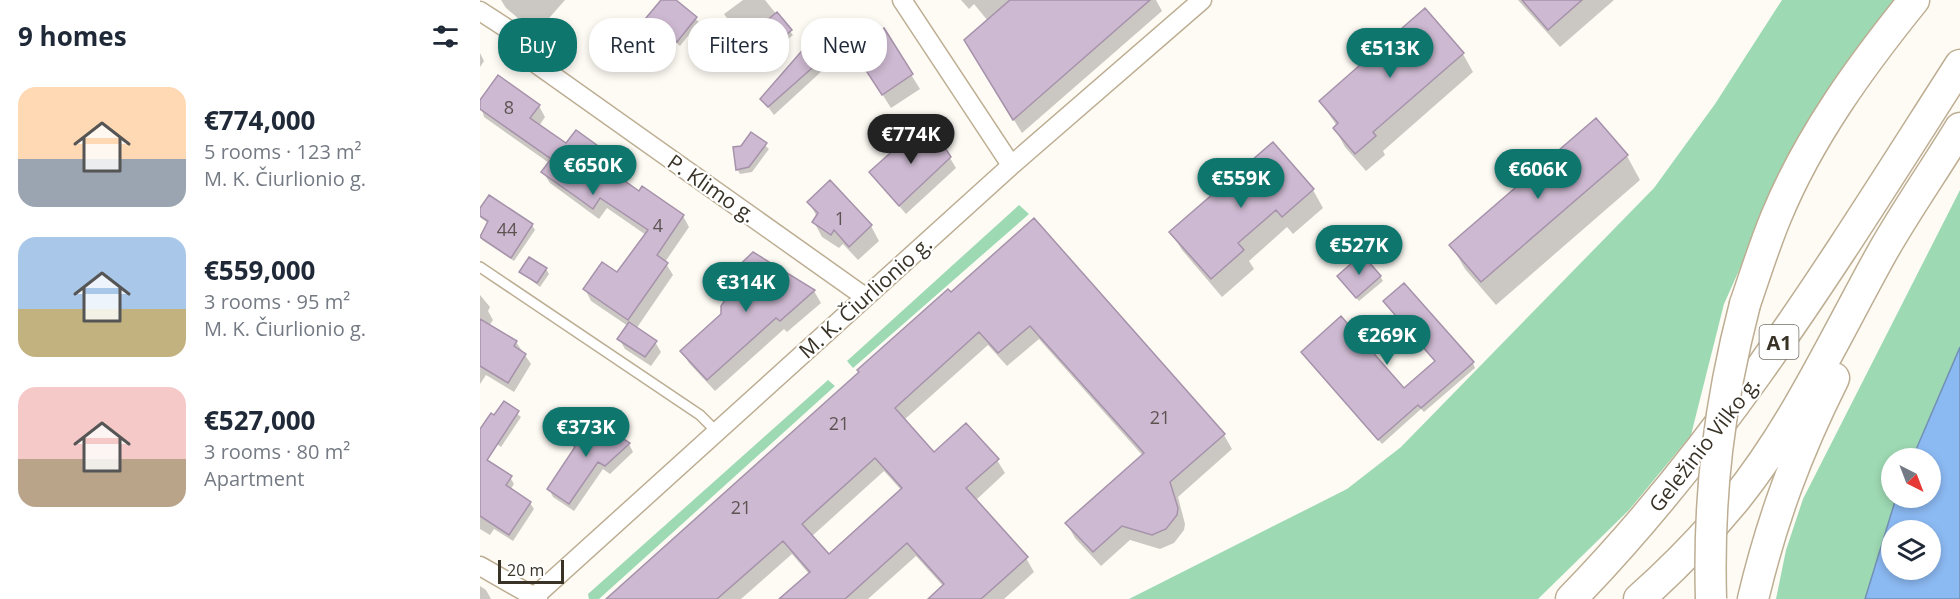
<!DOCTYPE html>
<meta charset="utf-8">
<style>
:root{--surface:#fff;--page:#f2f2f3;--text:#1f2937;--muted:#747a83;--accent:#0f766e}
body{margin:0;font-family:"Open Sans",sans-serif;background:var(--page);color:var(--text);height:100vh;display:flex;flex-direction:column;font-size:22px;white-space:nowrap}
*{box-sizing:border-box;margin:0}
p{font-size:20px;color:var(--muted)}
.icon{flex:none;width:33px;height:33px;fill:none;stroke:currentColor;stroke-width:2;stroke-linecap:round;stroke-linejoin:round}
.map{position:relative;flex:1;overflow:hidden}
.side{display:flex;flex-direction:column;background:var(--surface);width:480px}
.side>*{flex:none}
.guide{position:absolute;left:18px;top:18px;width:570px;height:54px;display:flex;gap:12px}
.needle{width:39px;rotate:138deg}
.controls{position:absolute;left:1401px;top:448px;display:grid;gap:12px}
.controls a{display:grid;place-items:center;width:60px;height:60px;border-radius:50%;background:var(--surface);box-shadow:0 3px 9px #0003;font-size:30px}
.scale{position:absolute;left:18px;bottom:15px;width:66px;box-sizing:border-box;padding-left:6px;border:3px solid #383227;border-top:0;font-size:16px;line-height:21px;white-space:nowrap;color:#383227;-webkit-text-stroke:4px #fff;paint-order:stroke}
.price{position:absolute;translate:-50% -51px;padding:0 14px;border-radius:21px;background:var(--accent);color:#fff;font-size:20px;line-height:39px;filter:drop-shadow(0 2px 3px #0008)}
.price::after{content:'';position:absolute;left:50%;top:36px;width:18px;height:14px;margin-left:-9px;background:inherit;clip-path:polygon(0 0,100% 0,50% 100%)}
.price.active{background:#222;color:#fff}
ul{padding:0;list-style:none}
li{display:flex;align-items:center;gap:18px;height:150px;padding:0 18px}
li span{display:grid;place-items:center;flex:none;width:168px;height:120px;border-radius:18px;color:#555}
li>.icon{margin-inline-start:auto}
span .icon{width:72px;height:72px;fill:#fffc;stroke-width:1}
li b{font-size:26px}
h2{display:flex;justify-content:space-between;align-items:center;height:72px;padding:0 18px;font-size:26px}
.chip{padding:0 21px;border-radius:24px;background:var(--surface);box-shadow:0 3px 9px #0003;font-size:21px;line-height:54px}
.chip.active{background:var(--accent);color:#fff}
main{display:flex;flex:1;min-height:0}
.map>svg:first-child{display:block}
.green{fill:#9dd9b3}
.water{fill:#8bb9f2;stroke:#7290b5;stroke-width:1.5;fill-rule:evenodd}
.shadow{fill:#0003;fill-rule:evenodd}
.building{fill:#cdb9d1;stroke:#a692aa;stroke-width:1.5;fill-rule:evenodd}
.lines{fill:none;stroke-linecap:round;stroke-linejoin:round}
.service-casing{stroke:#bdae93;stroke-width:12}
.minor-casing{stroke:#bdae93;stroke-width:21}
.trunk-casing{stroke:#bdae93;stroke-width:33}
.service{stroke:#fff;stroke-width:9}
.minor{stroke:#fff;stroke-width:18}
.trunk{stroke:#fff;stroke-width:30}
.trunk-bridge-casing{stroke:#bdae93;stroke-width:33;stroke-linecap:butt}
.trunk-bridge{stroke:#fff;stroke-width:30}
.labels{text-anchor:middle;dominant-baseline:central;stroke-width:4.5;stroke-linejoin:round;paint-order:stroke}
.number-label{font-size:18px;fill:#5d5452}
.shield{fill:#fff;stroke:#747068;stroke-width:1.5}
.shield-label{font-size:20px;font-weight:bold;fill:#383227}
.street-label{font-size:21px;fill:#383227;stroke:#fff}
</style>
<main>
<section class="side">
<h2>9 homes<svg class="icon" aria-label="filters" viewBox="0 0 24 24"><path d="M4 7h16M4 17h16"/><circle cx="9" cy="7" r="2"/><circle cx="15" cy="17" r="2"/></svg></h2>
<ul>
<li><span style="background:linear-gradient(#ffd9b3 60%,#9aa5b1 0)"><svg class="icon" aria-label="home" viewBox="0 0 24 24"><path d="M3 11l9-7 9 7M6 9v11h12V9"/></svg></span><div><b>€774,000</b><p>5 rooms · 123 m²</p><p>M. K. Čiurlionio g.</p></div></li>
<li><span style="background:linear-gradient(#a9c7e8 60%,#c2b280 0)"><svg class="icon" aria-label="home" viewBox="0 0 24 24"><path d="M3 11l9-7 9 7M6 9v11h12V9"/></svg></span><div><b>€559,000</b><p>3 rooms · 95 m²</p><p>M. K. Čiurlionio g.</p></div></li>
<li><span style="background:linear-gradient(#f6c9c9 60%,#b9a48a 0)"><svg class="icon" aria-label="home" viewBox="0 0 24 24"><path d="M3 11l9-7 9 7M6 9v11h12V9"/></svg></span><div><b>€527,000</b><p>3 rooms · 80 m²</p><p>Apartment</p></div></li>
</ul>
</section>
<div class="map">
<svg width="1480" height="599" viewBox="0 0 1480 599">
<rect width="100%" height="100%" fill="#fefbf5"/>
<path class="green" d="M 1302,0 L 1414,0 L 1350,89 L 1289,203 L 1244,304 L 1211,435 L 1149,510 L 1058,599 L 649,599 L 867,489 L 921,447 L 1174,188 L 1235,104 Z
M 1480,190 L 1480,347 L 1432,459 L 1412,459 L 1412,498 L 1416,498 L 1385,599 L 1296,599 L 1306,550 L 1323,499 Z
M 539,205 L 549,214 L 373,368 L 367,361 Z
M 348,380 L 355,386 L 119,599 L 109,599 L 108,594 Z"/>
<path class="water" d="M 1480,347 L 1480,599 L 1385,599 L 1416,498 L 1450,498 L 1450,459 L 1432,459 ZM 1412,531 L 1450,531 L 1450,570 L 1412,570 Z"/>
<path class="shadow" d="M 21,0 L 85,0 L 56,33 L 26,8 Z
M 183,0 L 194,0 L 219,22 L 200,46 L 168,18 Z
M 263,0 L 285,0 L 313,35 L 273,69 L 259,52 L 264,41 L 244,14 Z
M 481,0 L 676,0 L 682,11 L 542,133 L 494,55 L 508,21 L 494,4 L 489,9 Z
M 1038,0 L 1134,0 L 1080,47 Z
M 404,31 L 440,89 L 411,108 L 383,64 Z
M 0,53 L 4,61 L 0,67 Z
M 983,54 L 993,72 L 903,151 L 905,155 L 886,171 L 865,147 L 855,129 L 857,126 L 840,101 Z
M 338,62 L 343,70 L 294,115 L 282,99 Z
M 0,103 L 59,106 L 65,117 L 59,126 L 86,146 L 123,152 L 130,163 L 126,169 L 159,193 L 203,216 L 209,227 L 185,262 L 193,275 L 156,329 L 175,342 L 181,352 L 171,366 L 145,349 L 139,339 L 148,326 L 111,301 L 105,289 L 137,274 L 166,235 L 127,208 L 119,219 L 70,183 L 63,172 L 69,163 L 4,117 Z
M 272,134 L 289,149 L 272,172 L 260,174 L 257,169 L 262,147 Z
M 420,152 L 470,158 L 476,168 L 426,214 L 391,173 Z
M 1147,156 L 1160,180 L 1016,305 L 985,269 L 971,245 Z
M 350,182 L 391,226 L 399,241 L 378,260 L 363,244 L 359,248 L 342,237 L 334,222 L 337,217 L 329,202 Z
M 833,190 L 843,208 L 813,234 L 807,227 L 769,261 L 774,269 L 742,297 L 702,250 L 691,232 Z
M 0,211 L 52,225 L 55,230 L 34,261 L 2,240 L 0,235 L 8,223 L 1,218 Z
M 554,220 L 744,435 L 752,449 L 698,497 L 705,524 L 704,530 L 694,543 L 680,549 L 650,540 L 621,566 L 595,538 L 587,524 L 663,456 L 559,339 L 527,366 L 508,345 L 424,420 L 454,454 L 517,460 L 525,473 L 495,501 L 546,558 L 554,572 L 524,599 L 450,599 L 464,587 L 436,556 L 388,599 L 308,599 L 329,574 L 312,554 L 261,599 L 128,599 ZM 404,471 L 422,491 L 349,556 L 331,537 Z
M 66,269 L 69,274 L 60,287 L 41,272 Z
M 900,276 L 903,281 L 879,301 L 861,281 Z
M 245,281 L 334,291 L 341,303 L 307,332 L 304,329 L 235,391 L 209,363 L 202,351 L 242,315 L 252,293 Z
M 0,295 L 10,307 L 8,311 L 13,320 L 9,326 L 36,342 L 51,364 L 34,392 L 6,375 L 0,384 Z
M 825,356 L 924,390 L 957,362 L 993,363 L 995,368 L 944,412 L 941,409 L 902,444 Z
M 24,403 L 41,417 L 21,447 L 4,435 Z
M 92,443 L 149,444 L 153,452 L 130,474 L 123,469 L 94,511 L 73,497 L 69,489 L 95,449 Z
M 0,462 L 30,477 L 34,484 L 30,490 L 50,503 L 54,509 L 33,541 L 14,529 L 10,535 L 0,529 Z
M 0,586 L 6,590 L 11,599 L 0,599 Z"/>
<path class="building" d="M 181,0 L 196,0 L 217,17 L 197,42 L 166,18 Z
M 530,0 L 670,0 L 533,120 L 484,40 Z
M 1042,0 L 1102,0 L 1068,30 Z
M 945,8 L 984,53 L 893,132 L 896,136 L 875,154 L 853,128 L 858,123 L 839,101 Z
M 297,12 L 312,30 L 269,65 L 254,48 Z
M 404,28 L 433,74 L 402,95 L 372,49 Z
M 326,46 L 340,61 L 288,107 L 280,99 Z
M 18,75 L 60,105 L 50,118 L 86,143 L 96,130 L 125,151 L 117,161 L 159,191 L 162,186 L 204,215 L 177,255 L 188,263 L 148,320 L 103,289 L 122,262 L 137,272 L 168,230 L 120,198 L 113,209 L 95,196 L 61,172 L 71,159 L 0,109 L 0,100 Z
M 1116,118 L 1148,155 L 1001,282 L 969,245 Z
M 446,126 L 455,132 L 471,157 L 419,206 L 389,172 L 417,147 L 420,150 L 431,141 L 429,138 L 440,128 Z
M 271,132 L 287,143 L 269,167 L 256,170 L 253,147 L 261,146 Z
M 793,142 L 834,189 L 802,217 L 796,210 L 758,243 L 764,250 L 731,279 L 689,232 Z
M 350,180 L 392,225 L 369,247 L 354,230 L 351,235 L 332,222 L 338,213 L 327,202 Z
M 9,195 L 53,224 L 31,258 L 0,237 L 8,221 L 0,216 L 0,208 Z
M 554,218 L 745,434 L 690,482 L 698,508 L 697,515 L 686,529 L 672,535 L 642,526 L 613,552 L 585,523 L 664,453 L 550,326 L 518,353 L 499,332 L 415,408 L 454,452 L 486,423 L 519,459 L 486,488 L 548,557 L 501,599 L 448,599 L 464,584 L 427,543 L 365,599 L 299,599 L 330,572 L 303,541 L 237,599 L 126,599 L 379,372 L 377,370 L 468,289 L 471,292 ZM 395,458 L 422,488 L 349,554 L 322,524 Z
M 273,252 L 335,290 L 300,321 L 296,318 L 227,380 L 200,351 L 241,314 L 241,306 L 253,288 L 243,281 Z
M 882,254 L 901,276 L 876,298 L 857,276 Z
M 49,257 L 67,268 L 57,283 L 39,272 Z
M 924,283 L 994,362 L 941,408 L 938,405 L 898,440 L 821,352 L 861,316 L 924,388 L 955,361 L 903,301 Z
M 0,319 L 37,341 L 34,346 L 46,354 L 28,383 L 0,366 Z
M 149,322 L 177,341 L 165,357 L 137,339 Z
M 24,401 L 39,411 L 7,460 L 32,476 L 26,485 L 51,502 L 29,535 L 0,516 L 0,429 L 11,413 L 14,415 Z
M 108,416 L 150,443 L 125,466 L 118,462 L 89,504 L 67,489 L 95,447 L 90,443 Z"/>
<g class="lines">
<g class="service-casing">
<path id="service" d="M 0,267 L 220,415 L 237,432"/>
</g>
<g class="minor-casing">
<path id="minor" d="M 422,0 L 531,165
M 0,11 L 37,35 L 41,53 L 385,297
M 0,566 L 58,599
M 52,599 L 534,163 L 722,0"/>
</g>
<g class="trunk-casing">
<path id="trunk" d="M 1265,304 C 1275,275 1284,246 1296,217 C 1329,137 1380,67 1434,0
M 1091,599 C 1247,439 1360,252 1480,65
M 1159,599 C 1193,569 1225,536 1254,501 C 1315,426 1356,335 1403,251 C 1427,209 1455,169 1480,128
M 1273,599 C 1292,519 1317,452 1354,378"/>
</g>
<use href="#service" class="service"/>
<use href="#minor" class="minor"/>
<use href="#trunk" class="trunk"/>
<g class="trunk-bridge-casing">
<path id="trunk-bridge" d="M 1231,599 C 1228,496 1239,404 1265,304"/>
</g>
<use href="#trunk-bridge" class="trunk-bridge"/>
</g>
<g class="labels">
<g class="number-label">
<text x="29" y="107">8</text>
<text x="360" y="218">1</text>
<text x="178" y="225">4</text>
<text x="27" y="229">44</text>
<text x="680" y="417">21</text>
<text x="359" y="423">21</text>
<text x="261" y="507">21</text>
</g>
<rect class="shield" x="1279.5" y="325" width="39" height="34" rx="4.5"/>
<g class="shield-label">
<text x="1299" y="342">A1</text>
</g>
<g class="street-label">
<text transform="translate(232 188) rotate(35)">P. Klimo g.</text>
<text transform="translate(385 297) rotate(-42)">M. K. Čiurlionio g.</text>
<text transform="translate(1224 444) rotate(-52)">Geležinio Vilko g.</text>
</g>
</g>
</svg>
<div class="controls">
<a><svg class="needle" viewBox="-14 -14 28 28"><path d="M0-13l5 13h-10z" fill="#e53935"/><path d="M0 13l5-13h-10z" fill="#747a83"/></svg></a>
<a><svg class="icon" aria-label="layers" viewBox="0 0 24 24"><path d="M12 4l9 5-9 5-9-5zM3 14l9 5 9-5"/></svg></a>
</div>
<div class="scale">20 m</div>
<b class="price" style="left:910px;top:79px">€513K</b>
<b class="price active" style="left:431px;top:165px">€774K</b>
<b class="price" style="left:113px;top:196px">€650K</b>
<b class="price" style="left:1058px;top:200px">€606K</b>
<b class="price" style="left:761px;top:209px">€559K</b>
<b class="price" style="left:879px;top:276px">€527K</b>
<b class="price" style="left:266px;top:313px">€314K</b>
<b class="price" style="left:907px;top:366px">€269K</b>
<b class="price" style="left:106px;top:458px">€373K</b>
<div class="guide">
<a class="chip active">Buy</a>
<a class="chip">Rent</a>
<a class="chip">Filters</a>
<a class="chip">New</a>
</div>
</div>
</main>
